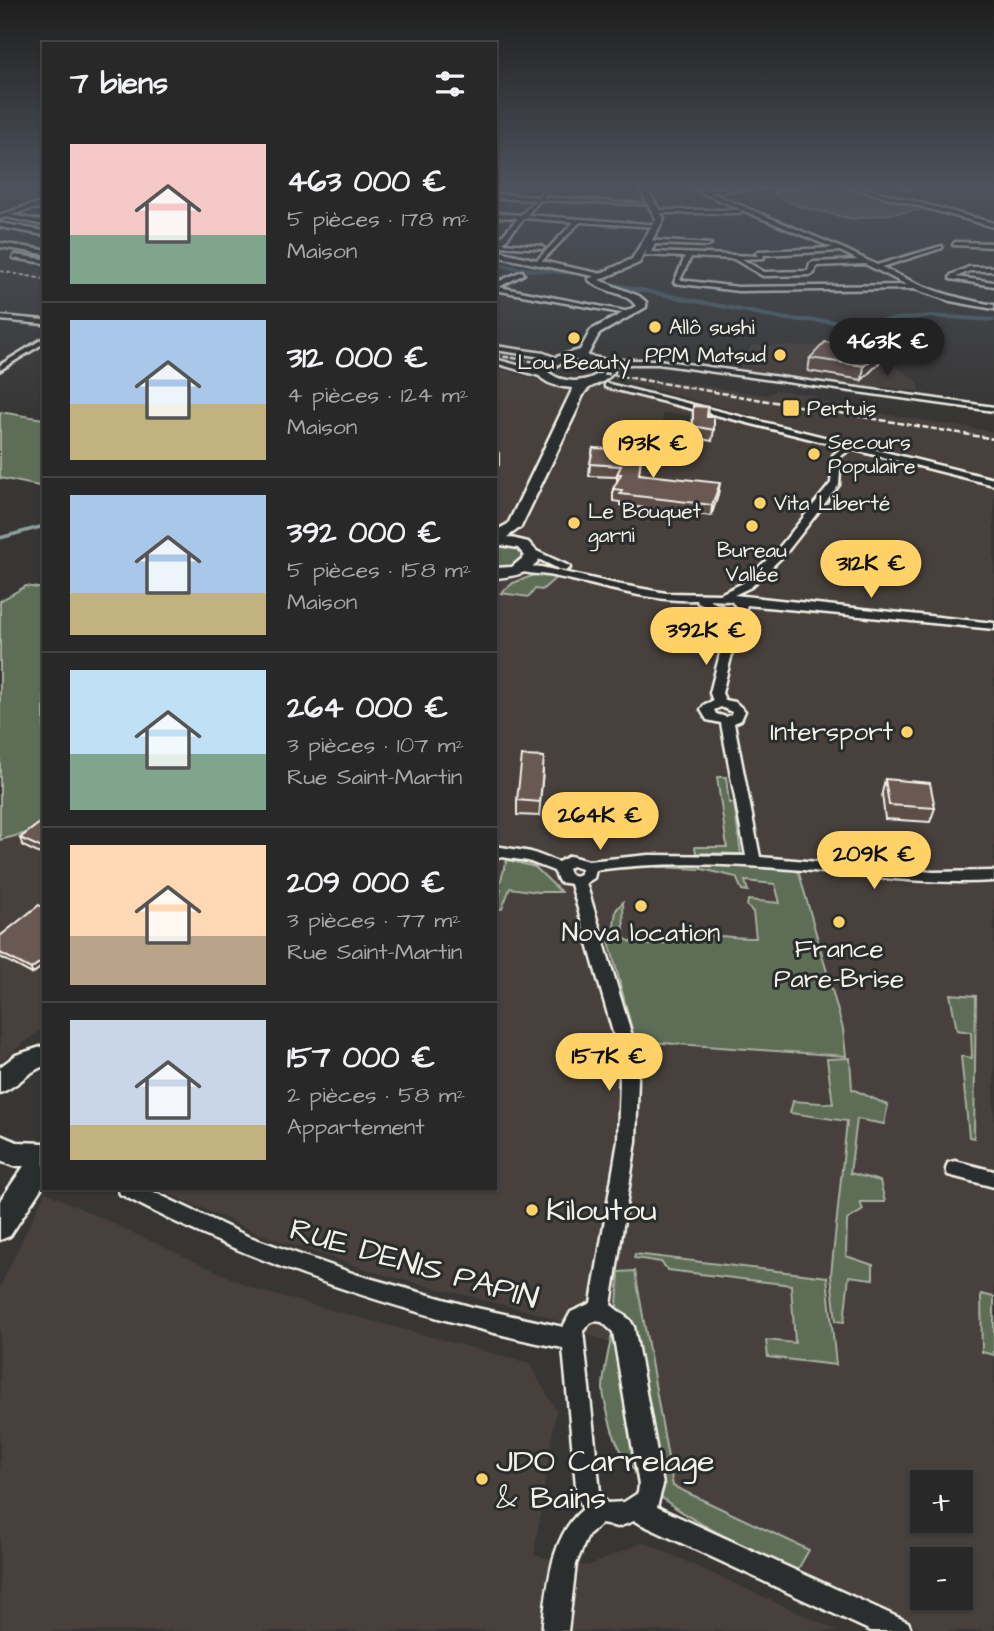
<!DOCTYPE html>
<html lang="fr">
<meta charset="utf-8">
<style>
:root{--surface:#292828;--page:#353434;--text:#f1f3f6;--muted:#a5a6a8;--line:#454445;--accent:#ffd166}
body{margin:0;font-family:"Architects Daughter",sans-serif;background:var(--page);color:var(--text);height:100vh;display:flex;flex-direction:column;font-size:26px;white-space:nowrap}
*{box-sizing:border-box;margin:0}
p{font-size:23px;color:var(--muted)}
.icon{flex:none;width:38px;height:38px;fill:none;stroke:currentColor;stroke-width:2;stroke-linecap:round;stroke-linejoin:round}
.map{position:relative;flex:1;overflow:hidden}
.details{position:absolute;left:42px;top:42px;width:455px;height:1148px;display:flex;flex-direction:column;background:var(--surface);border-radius:0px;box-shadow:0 2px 5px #0004,0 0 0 2px var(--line)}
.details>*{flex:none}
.buttons{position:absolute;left:910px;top:1470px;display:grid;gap:14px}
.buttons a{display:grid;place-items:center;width:63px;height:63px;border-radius:0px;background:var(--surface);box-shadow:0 2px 5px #0004,0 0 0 2px var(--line);font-size:35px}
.price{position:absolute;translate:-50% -60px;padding:0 16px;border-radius:24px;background:var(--accent);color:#111;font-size:23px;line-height:46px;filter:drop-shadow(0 2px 4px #0008)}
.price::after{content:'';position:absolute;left:50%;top:42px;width:21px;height:16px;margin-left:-10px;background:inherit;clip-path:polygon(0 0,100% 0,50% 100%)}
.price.current{background:#222;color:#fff}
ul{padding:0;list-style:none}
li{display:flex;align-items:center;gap:21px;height:175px;padding:0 28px}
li+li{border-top:2px solid var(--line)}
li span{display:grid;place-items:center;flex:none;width:196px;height:140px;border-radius:0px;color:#555}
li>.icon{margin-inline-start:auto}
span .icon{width:84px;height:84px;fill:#fffc;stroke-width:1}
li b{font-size:30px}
h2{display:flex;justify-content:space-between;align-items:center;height:84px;padding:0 28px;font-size:30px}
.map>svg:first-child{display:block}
.built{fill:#46403e;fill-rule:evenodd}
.green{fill:#5d6d56;stroke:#a8af9f;stroke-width:2}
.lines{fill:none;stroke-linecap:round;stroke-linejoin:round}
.stream-far1{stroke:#8e9e9f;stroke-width:2.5}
.stream{stroke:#8e9e9f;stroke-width:3.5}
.canal{fill:#4a666e;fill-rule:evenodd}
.minor-casing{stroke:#f4f1e8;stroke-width:5}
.tertiary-casing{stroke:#f4f1e8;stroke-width:5}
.secondary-casing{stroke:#f4f1e8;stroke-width:5}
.minor{fill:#2a2d2e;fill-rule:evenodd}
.tertiary{fill:#2a2d2e;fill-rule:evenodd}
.secondary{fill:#2a2d2e;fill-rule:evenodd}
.rail-far1{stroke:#f4f1e8;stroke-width:2;stroke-dasharray:4.5 2.5;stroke-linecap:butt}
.rail{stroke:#f4f1e8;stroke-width:2.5;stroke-dasharray:6 2.5;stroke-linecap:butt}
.wall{fill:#5b4d47;stroke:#f4f1e8;stroke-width:2}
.shaded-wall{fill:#4a3e3a;stroke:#f4f1e8;stroke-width:2}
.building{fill:#6a5953;stroke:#f4f1e8;stroke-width:2}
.poi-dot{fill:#ffd166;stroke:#2a2d2e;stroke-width:2.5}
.labels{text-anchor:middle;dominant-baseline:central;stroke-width:6;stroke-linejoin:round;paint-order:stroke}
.far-poi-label{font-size:21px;fill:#f4f1e8;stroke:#2a2d2e;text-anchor:start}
.poi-label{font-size:26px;fill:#f4f1e8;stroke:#2a2d2e}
.near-poi-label{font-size:32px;fill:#f4f1e8;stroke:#2a2d2e;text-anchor:start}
.near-street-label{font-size:32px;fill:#f4f1e8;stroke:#2a2d2e}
</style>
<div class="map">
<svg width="994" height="1631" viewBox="0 0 994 1631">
<rect width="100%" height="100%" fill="#373635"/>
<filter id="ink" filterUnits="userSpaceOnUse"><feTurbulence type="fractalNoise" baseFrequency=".0143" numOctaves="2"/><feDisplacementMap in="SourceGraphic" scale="14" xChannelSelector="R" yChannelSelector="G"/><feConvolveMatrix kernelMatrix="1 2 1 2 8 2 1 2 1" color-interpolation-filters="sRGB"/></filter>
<g filter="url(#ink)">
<path class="built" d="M 752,345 L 870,348 L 918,382 L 920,392 L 888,387 L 864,388 L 738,369 Z
M 495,368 L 560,386 L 599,387 L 994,487 L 994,1631 L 927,1631 L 795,1568 L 655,1492 L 621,1452 L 611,1430 L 605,1398 L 609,1343 L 540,1314 L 384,1275 L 259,1234 L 157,1188 L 495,1188 ZM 663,413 L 692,415 L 690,456 L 660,453 ZM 922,1482 L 961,1482 L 961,1521 L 922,1521 ZM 922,1559 L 961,1559 L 961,1598 L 922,1598 Z
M 629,376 L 767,395 L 777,390 L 817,396 L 815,400 L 848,406 L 848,408 L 994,432 L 994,476 L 760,418 L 625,381 Z
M 44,823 L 44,1027 L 0,1062 L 0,840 Z
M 45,1192 L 257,1290 L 529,1363 L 556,1410 L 534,1555 L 588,1566 L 644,1542 L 838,1631 L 0,1631 L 0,1287 Z"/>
<path class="green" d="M 829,186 L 848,186 L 928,209 L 852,219 L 798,206 L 773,193 L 778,193 L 775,191 Z
M 0,412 L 44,419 L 44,487 L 0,478 Z
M 495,542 L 519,547 L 526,556 L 512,568 L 495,570 Z
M 540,573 L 558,576 L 542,590 L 535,589 L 529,597 L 501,593 L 513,583 Z
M 26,586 L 44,589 L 44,823 L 34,831 L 0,840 L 0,601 Z
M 717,777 L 726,777 L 729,803 L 734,803 L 741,854 L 696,853 L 695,847 L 727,847 Z
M 507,860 L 535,867 L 561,892 L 538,892 L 510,888 L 502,909 L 496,908 L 501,890 L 498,889 Z
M 655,864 L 794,869 L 799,873 L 843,1029 L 846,1056 L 635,1041 L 608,937 L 613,934 L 616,910 L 623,902 L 624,938 C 648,954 676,938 700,936 C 718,935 737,938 756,938 L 753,912 L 747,906 L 748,900 L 780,903 L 775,884 L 745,881 L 748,891 L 742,890 L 736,877 L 702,869 L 657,867 Z
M 950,994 L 976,996 L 974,1138 L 969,1137 L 961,1056 L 972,1058 L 971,1032 L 957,1030 Z
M 850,1058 L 852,1089 L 888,1105 L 884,1124 L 857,1119 L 850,1173 L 880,1181 L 885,1202 L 860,1202 L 863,1210 L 847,1220 L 846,1256 L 873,1265 L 873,1279 L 849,1276 L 844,1322 L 836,1321 L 831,1275 L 847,1121 L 790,1113 L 793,1101 L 833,1104 L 827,1059 Z
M 635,1254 L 827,1277 L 836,1365 L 768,1357 L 766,1340 L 795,1343 L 791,1285 L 668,1270 L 661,1262 L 634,1258 Z
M 635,1271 L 673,1486 L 809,1550 L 797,1571 C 727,1535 628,1504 609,1419 C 607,1409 603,1398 603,1388 C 604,1364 611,1343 615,1320 C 618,1304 618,1287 619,1272 Z
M 981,1294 L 994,1297 L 994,1355 L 982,1352 Z"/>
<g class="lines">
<path class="stream-far1" d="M 0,363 L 44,337
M 0,372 L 40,345"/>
<path class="stream" d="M 0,538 L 44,526"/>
<path class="canal" d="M 495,262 L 522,267 L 586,272 L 590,274 L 586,276 L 522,271 L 495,266 Z
M 597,275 L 603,275 L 611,282 L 786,317 L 857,321 L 930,314 L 994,318 L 994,322 L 930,318 L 857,325 L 786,321 L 609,286 L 597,279 Z"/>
<g class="minor-casing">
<path id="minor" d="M 547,186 L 553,186 L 543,197 L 656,205 L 540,200 L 527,215 L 660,225 L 657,227 L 580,222 L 542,261 L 558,265 L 556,268 L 495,254 L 495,250 L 537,260 L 574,222 L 524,218 L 503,243 L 542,246 L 544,249 L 500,246 L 495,250 L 495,244 L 518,218 L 495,217 L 495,213 L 521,215 L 535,200 L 495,198 L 495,194 L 538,197 Z
M 687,186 L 703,189 L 793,186 L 709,192 L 844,249 L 877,265 L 942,246 L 942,248 L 882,267 C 923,288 948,297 994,305 L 994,309 L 950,301 L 914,289 L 738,291 L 674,283 L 685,257 L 645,255 L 649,243 L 646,242 L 646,240 L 711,244 L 708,246 L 655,244 L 651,252 L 758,256 L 756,253 L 759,251 L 833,248 L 742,210 L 740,213 L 655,213 L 657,210 L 742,210 ZM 840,251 L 858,260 L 813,262 L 810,264 L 808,271 L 764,272 L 742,259 L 764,258 L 763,255 ZM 691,257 L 734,259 L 763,276 L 811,275 L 814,273 L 816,266 L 865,264 L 907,285 L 738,287 L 680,280 Z
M 848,186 L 857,186 L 994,223 L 994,227 Z
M 902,186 L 908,186 L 909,187 L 906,189 Z
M 44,204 L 44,208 L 31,209 L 10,215 L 44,221 L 44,225 L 6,217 L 0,219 L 0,215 L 30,205 Z
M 0,223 L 44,231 L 44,235 L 0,227 Z
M 955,242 L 994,243 L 994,247 L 953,245 Z
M 0,243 L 44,250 L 44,254 L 0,247 Z
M 15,255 L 44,259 L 44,263 L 13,258 Z
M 994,267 L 994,271 L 970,271 L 956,277 L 994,282 L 994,286 L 950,279 L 951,275 L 969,267 Z
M 522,271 L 524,274 L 499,287 L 635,313 L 632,315 L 495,290 L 495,283 Z
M 0,316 L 44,320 L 44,324 L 0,320 Z
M 44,338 L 44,343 L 0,370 L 0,365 Z
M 495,346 L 544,353 L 561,360 L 557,362 L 542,357 L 495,350 Z
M 495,359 L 546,373 L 547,375 L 543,377 L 495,363 Z
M 601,360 L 658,360 L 994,407 L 994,411 L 658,364 L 598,364 L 598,360 Z
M 605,383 L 994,479 L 994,485 L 851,449 L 841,456 L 839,485 L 786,553 L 751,587 L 734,595 L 994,623 L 994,629 L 747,605 L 739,626 L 722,693 L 725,700 L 735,702 L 745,711 L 741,720 L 734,723 L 760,857 L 933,872 L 994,871 L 994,881 C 930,885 867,876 803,870 C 734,864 665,861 596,870 L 594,878 L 586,883 L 632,1036 L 638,1078 L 636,1141 L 611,1305 L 630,1320 L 634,1327 L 663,1485 L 657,1507 L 908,1622 L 912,1631 L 871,1631 L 634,1521 L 618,1527 L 601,1524 L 588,1535 L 576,1564 L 568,1631 L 542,1631 C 548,1590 549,1537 583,1509 L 577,1496 L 563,1348 C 514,1339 465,1326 418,1312 C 314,1282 215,1245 120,1194 L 118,1188 L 145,1188 L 247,1236 L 358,1275 L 472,1307 L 563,1327 L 571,1312 L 591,1303 L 618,1141 L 620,1078 L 614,1036 L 571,884 L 559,882 L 554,871 L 528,861 L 495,856 L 495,846 L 531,852 L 558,862 L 570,856 L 588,861 L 649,855 L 746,856 L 721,723 L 707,720 L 701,710 L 705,704 L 713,701 L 710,693 L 727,626 L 715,611 L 698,603 L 697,600 C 647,602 601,585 553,576 C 542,573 525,575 517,569 L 522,566 L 541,567 L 616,584 L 666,593 L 720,594 L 743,583 L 778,549 L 831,483 L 833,455 L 843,447 L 605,387 ZM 709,600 L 731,601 L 736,606 L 731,617 L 723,607 ZM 721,707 L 732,712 L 731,715 L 726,717 L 716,714 L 714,710 ZM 572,866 L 581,869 L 581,873 L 576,876 L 570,874 L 568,869 ZM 595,1321 L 602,1322 L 613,1332 L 639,1485 L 638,1493 L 624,1502 L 607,1503 L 600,1492 L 583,1331 L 590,1323 Z
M 532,549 L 569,566 L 570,568 L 565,571 L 561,570 L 528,554 L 527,552 Z
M 955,1161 L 994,1171 L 994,1187 L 948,1175 L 946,1169 L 948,1163 Z"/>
</g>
<g class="tertiary-casing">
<path id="tertiary" d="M 495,252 L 598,273 L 602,275 L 598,277 L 495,256 Z"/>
</g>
<g class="secondary-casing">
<path id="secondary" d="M 638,186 L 646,186 L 664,219 L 639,263 L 599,280 L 639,296 L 646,302 L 646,307 L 599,334 L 587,356 L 603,359 L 611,364 L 614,372 C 597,392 587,377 578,408 L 521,527 L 507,537 L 528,542 L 541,556 C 531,575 514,576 495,578 L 495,568 L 512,567 L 525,556 L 518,548 L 495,544 L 495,531 L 508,524 L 573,388 C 560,387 540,384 536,369 L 553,358 L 580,350 L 591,330 L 636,306 C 627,291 601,293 588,279 L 632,259 L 656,219 ZM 575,360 L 596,364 L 602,371 C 587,384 563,384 548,372 L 560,363 Z
M 44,1046 L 44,1066 C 27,1072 17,1087 0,1093 L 0,1067 L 16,1055 Z
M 0,1135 L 17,1142 L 44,1143 L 44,1184 L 10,1236 L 0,1240 L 0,1201 L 24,1166 L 13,1166 L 0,1161 Z"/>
</g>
<use href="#minor" class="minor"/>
<use href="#tertiary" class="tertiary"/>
<use href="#secondary" class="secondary"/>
<path class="rail-far1" d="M 0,271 L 44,279"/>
<path class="rail" d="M 495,355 L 994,439"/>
</g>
<path class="wall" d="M 881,350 L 879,363 L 862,380 L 808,371 L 810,358 Z
M 693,406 L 707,417 L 714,430 L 712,441 L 692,437 Z
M 593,448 L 640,474 L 718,495 L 711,516 L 620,505 L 620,502 L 613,501 L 613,489 L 617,482 L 617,477 L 589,476 L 590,464 Z
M 543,771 L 539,816 L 517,815 L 517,800 Z
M 885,779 L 935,808 L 930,822 L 885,819 L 882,793 Z
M 44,820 L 44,856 L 23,846 L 20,838 Z
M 44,908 L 44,965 L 32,974 L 0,957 L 0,936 Z"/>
<path class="shaded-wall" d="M 881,350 L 879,363 L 862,380 L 864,366 Z
M 499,454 L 499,465 L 495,469 L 495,458 Z
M 720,483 L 718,495 L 711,516 L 712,505 Z
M 44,959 L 44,965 L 32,974 L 31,969 Z"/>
<path class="building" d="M 825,342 L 881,350 L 864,366 L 810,358 Z
M 693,406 L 708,407 L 707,417 L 714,417 L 714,430 L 693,426 Z
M 593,448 L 642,451 L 639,474 L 720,483 L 712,505 L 620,494 L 622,490 L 613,489 L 621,474 L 617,474 L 621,466 L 590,464 Z
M 522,756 L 544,757 L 540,802 L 517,800 Z
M 885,779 L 930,783 L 935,808 L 889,805 Z
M 44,820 L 44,849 L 20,838 Z
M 39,905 L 44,908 L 44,959 L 31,969 L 0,953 L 0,936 Z"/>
</g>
<linearGradient id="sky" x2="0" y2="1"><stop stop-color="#1e1e1d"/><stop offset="0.45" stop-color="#4d525c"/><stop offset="1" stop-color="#4d525c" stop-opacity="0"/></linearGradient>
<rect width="994" height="414" fill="url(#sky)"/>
<g class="poi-dot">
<circle cx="655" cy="327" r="7"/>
<circle cx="574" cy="338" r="7"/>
<circle cx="780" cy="355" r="7"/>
<rect x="782" y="399" width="18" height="18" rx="3.5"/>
<circle cx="814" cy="454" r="7"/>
<circle cx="760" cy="503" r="7"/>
<circle cx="574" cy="523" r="7"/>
<circle cx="752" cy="526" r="7"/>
<circle cx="907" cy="732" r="7"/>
<circle cx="641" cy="906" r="7"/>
<circle cx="839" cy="922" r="7"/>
<circle cx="532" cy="1210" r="7"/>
<circle cx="482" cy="1479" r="7"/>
</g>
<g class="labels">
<g class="far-poi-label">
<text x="669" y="327">Allô sushi</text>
<text x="766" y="355" text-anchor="end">PPM Matsud</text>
<text x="574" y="362" text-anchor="middle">Lou Beauty</text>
<text x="807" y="408">Pertuis</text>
<text x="828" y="442">Secours<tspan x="828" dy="24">Populaire</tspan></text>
<text x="774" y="503">Vita Liberté</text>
<text x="588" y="511">Le Bouquet<tspan x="588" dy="24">garni</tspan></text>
<text x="752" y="550" text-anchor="middle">Bureau<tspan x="752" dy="24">Vallée</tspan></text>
</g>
<g class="poi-label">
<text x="893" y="732" text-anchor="end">Intersport</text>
<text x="641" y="933">Nova location</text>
<text x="839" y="949">France<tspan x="839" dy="30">Pare-Brise</tspan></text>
</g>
<g class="near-poi-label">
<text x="546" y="1210">Kiloutou</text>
<text x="496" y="1461">JDO Carrelage<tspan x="496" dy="37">&amp; Bains</tspan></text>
</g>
<g class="near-street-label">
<text transform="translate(414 1264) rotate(16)">RUE DENIS PAPIN</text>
</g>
</g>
</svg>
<div class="buttons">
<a>+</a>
<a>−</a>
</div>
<b class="price current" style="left:887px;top:378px">463K €</b>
<b class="price" style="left:653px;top:480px">193K €</b>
<b class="price" style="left:871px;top:600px">312K €</b>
<b class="price" style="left:706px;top:667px">392K €</b>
<b class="price" style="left:600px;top:852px">264K €</b>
<b class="price" style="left:874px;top:891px">209K €</b>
<b class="price" style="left:609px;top:1093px">157K €</b>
<section class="details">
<h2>7 biens<svg class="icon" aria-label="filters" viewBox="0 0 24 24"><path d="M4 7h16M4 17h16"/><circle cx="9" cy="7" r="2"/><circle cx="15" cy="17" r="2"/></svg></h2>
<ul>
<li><span style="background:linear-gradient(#f6c9c9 65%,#7fa58c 0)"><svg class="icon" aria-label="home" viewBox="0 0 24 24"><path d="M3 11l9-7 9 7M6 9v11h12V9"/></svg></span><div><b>463 000 €</b><p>5 pièces · 178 m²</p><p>Maison</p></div></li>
<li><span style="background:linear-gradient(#a9c7e8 60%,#c2b280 0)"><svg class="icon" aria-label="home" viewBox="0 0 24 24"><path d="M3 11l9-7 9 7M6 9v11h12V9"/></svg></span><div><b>312 000 €</b><p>4 pièces · 124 m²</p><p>Maison</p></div></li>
<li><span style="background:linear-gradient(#a9c7e8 70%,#c2b280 0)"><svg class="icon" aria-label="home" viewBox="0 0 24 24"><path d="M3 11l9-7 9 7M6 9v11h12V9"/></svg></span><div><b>392 000 €</b><p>5 pièces · 158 m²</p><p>Maison</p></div></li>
<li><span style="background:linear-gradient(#bfe0f5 60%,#7fa58c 0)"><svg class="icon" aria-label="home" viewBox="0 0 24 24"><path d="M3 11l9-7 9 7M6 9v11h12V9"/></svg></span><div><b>264 000 €</b><p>3 pièces · 107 m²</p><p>Rue Saint-Martin</p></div></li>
<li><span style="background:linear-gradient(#ffd9b3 65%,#b9a48a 0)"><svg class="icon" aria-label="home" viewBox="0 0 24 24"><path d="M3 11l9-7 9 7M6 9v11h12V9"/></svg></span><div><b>209 000 €</b><p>3 pièces · 77 m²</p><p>Rue Saint-Martin</p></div></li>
<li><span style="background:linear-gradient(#c9d6e8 75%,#c2b280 0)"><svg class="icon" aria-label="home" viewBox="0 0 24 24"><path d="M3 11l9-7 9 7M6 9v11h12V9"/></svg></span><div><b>157 000 €</b><p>2 pièces · 58 m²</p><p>Appartement</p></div></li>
</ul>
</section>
</div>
